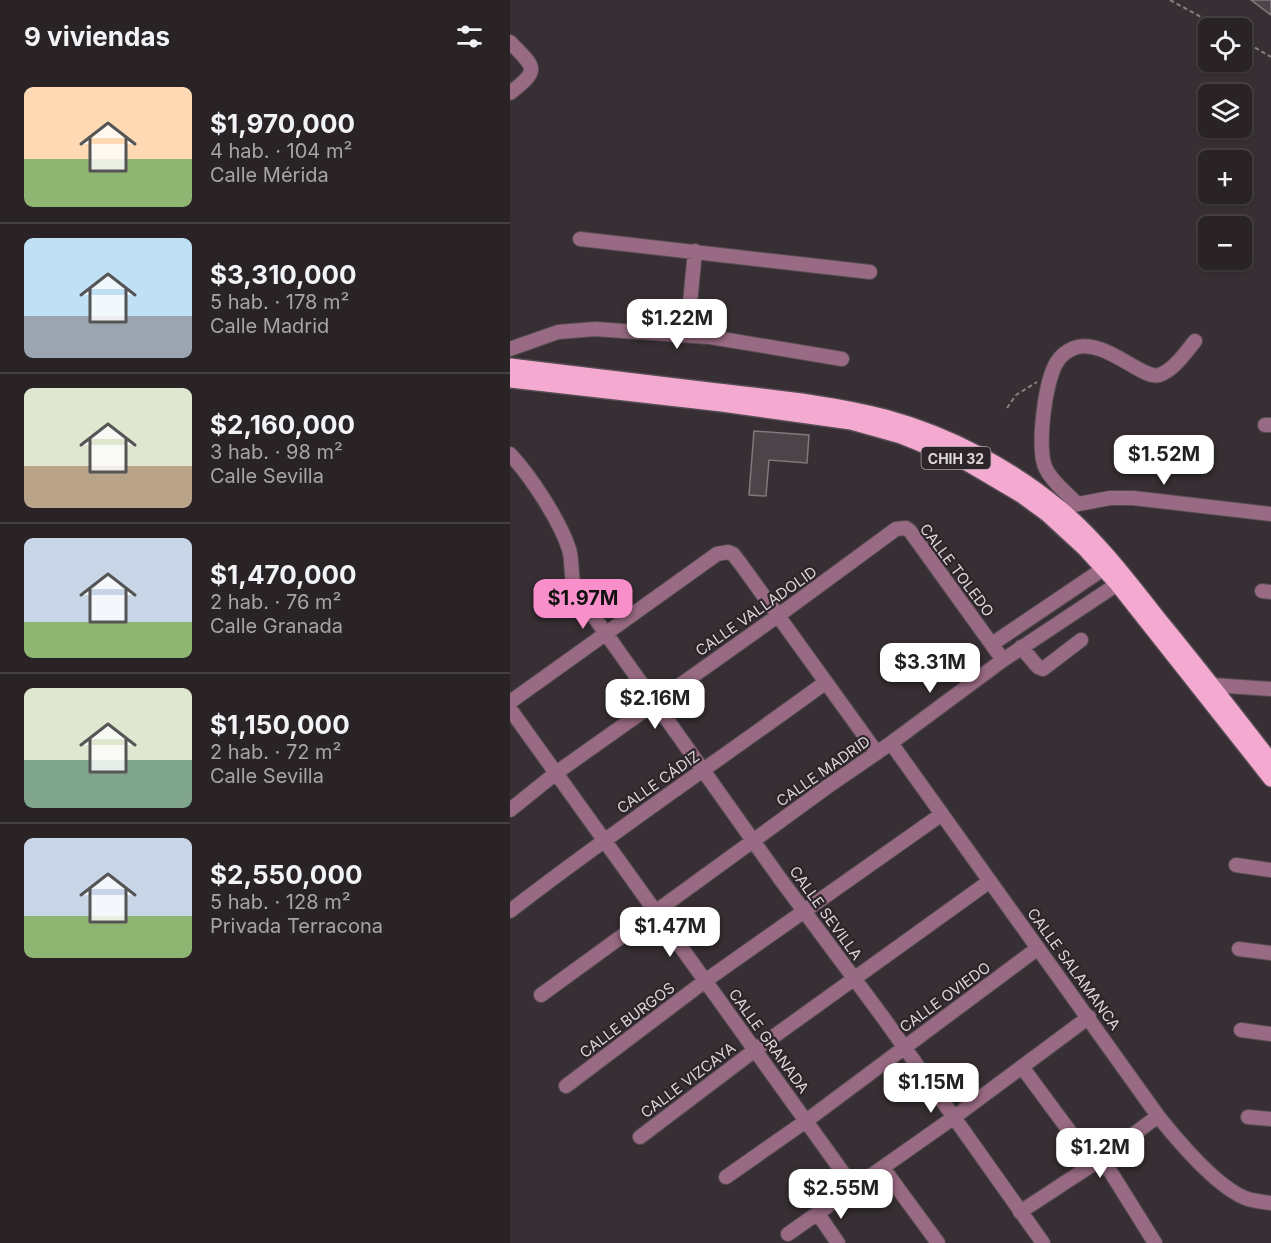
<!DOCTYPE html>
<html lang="es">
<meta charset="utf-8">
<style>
:root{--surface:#292326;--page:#352f32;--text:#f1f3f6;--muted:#a5a4a7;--line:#454043;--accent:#f98fca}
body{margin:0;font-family:Inter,sans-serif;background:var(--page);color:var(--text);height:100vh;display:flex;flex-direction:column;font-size:22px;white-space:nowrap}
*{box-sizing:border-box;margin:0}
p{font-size:20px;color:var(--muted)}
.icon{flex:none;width:33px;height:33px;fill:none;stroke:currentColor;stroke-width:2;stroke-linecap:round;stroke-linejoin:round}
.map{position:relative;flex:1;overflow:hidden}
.sheet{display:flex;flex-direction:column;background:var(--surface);width:510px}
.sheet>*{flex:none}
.buttons{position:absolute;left:688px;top:18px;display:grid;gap:12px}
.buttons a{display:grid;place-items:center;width:54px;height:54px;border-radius:9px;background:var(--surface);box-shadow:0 2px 4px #0004,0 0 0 2px var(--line);font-size:30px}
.price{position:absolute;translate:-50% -51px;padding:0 14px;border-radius:12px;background:#fff;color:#222;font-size:20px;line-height:39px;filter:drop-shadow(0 2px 3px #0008)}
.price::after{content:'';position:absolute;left:50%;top:36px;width:18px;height:14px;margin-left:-9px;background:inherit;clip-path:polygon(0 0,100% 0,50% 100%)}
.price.selected{background:var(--accent);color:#111}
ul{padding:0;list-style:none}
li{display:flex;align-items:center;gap:18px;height:150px;padding:0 24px}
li+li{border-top:2px solid var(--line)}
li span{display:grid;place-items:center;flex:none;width:168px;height:120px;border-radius:9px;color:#555}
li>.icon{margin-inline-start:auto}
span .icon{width:72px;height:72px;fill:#fffc;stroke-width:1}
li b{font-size:26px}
h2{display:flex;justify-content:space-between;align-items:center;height:72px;padding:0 24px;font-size:26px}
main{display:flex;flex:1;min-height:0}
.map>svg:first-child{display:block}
.building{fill:#4c4448;stroke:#81787d;stroke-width:1.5}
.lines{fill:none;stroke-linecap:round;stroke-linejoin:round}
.minor-casing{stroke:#554d51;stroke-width:16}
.major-casing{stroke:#554d51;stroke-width:18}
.path{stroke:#868083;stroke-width:2;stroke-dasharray:4.5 3;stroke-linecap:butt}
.minor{stroke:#996a83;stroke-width:14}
.major{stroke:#f4a9d1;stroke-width:15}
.labels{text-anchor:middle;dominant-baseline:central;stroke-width:4.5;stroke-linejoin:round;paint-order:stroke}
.shield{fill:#2d2529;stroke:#a8a2a5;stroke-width:1.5}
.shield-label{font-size:14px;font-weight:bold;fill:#dcd7da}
.street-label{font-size:15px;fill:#dcd7da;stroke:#2d2529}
</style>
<main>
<section class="sheet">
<h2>9 viviendas<svg class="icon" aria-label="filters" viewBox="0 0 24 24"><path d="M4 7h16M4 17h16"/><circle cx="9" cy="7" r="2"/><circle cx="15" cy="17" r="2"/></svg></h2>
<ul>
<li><span style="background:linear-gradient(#ffd9b3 60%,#8fb573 0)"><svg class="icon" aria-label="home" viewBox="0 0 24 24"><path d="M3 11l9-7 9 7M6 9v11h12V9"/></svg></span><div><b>$1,970,000</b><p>4 hab. · 104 m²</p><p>Calle Mérida</p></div></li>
<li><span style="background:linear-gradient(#bfe0f5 65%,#9aa5b1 0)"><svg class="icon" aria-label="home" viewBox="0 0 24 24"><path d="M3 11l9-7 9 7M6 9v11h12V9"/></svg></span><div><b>$3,310,000</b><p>5 hab. · 178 m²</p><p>Calle Madrid</p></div></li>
<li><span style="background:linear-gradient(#dfe7d0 65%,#b9a48a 0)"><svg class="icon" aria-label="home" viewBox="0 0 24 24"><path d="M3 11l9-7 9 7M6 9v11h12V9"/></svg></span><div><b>$2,160,000</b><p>3 hab. · 98 m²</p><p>Calle Sevilla</p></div></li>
<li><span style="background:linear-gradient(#c9d6e8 70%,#8fb573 0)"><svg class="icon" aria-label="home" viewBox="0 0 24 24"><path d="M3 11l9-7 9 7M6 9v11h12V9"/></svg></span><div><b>$1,470,000</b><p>2 hab. · 76 m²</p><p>Calle Granada</p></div></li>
<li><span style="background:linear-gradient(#dfe7d0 60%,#7fa58c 0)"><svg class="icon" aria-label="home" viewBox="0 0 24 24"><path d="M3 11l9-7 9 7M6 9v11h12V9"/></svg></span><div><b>$1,150,000</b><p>2 hab. · 72 m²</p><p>Calle Sevilla</p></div></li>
<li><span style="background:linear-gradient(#c9d6e8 65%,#8fb573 0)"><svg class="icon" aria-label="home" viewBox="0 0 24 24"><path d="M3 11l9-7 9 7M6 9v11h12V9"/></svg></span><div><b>$2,550,000</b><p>5 hab. · 128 m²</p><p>Privada Terracona</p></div></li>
</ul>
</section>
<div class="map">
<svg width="761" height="1243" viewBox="0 0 761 1243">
<rect width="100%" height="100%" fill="#372f33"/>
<path class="building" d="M 741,0 L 761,0 L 761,15 Z
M 244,431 L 299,435 L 297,463 L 259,460 L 256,496 L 239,495 Z"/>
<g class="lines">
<g class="minor-casing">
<path id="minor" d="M 0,42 C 25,68 31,69 0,93
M 70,239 L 360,272
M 177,335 L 185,251
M 0,349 L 48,332 L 85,329 L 200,337 L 332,359
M 755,425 L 761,425
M 0,454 C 20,475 50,521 59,549 C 63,562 60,577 65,590 L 271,880 L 375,1020 L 533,1243
M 566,503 C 557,493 542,482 536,469 C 526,450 535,380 547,362 C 551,355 557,351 564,348 C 594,337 632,380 649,375 C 663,371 676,352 685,341
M 558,506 L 600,498 L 623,498 L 761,514
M 752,591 L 761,592
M 482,644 L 593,569
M 511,647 L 528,667 L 533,669 L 571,640
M 703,685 L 761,689
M 0,702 L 207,554 L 218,552 L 223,554 L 230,563 L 367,753
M 0,709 L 344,1188
M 381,743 L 648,1116 C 668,1141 708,1189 738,1199 C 745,1201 753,1202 761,1203
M 0,810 L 46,773 L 269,615 L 386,529 L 396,528 L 400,531 L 493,660
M 726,865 L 761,870
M 0,911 C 103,831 211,759 316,682
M 729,949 L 761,953
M 31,995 L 317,787 L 381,743 L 493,660 L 615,579
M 731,1030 L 761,1034
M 512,1067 L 572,1148 L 600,1171 L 645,1243
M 56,1086 L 195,981 L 432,814
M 738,1117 L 761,1119
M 130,1137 L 245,1050 L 480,881
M 373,1168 L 428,1243
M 216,1177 L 296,1121 L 528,948
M 510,1212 L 588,1161 L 648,1116
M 308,1214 L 328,1243
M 278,1234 L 443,1118 L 579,1017"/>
</g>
<g class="major-casing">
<path id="major" d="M 0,366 C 66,374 133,382 199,390 C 257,397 318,402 375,417 C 438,434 501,467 551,509 C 588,540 618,580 648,618 C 687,665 724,713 761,761
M 0,380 L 212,404 L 341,422 L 391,436 L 455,462 L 511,495 L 537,514 L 574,548 L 607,584 L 761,779"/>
</g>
<path class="path" d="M 660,0 L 711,28
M 732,40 L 761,57
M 497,408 L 506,395 L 527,382"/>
<use href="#minor" class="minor"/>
<use href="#major" class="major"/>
</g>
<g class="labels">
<rect class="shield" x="411.5" y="447" width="69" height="22" rx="4.5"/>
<g class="shield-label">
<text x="446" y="458">CHIH 32</text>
</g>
<g class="street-label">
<text transform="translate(447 570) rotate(53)">CALLE TOLEDO</text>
<text transform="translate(246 611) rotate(-35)">CALLE VALLADOLID</text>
<text transform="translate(313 771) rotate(-35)">CALLE MADRID</text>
<text transform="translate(148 782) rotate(-35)">CALLE CÁDIZ</text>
<text transform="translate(316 913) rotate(54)">CALLE SEVILLA</text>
<text transform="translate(564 969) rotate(54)">CALLE SALAMANCA</text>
<text transform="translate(435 997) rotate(-36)">CALLE OVIEDO</text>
<text transform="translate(117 1020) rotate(-37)">CALLE BURGOS</text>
<text transform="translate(259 1041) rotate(54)">CALLE GRANADA</text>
<text transform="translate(178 1080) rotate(-37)">CALLE VIZCAYA</text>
</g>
</g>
</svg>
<div class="buttons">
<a><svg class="icon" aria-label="locate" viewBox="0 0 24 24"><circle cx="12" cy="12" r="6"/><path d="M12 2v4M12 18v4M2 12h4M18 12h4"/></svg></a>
<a><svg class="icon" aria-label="layers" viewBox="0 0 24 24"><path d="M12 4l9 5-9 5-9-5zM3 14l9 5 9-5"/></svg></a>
<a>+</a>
<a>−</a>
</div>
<b class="price" style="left:167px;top:350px">$1.22M</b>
<b class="price" style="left:654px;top:486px">$1.52M</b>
<b class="price selected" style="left:73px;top:630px">$1.97M</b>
<b class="price" style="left:420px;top:694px">$3.31M</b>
<b class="price" style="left:145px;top:730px">$2.16M</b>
<b class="price" style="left:160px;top:958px">$1.47M</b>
<b class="price" style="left:421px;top:1114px">$1.15M</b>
<b class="price" style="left:590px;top:1179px">$1.2M</b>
<b class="price" style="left:331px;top:1220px">$2.55M</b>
</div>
</main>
